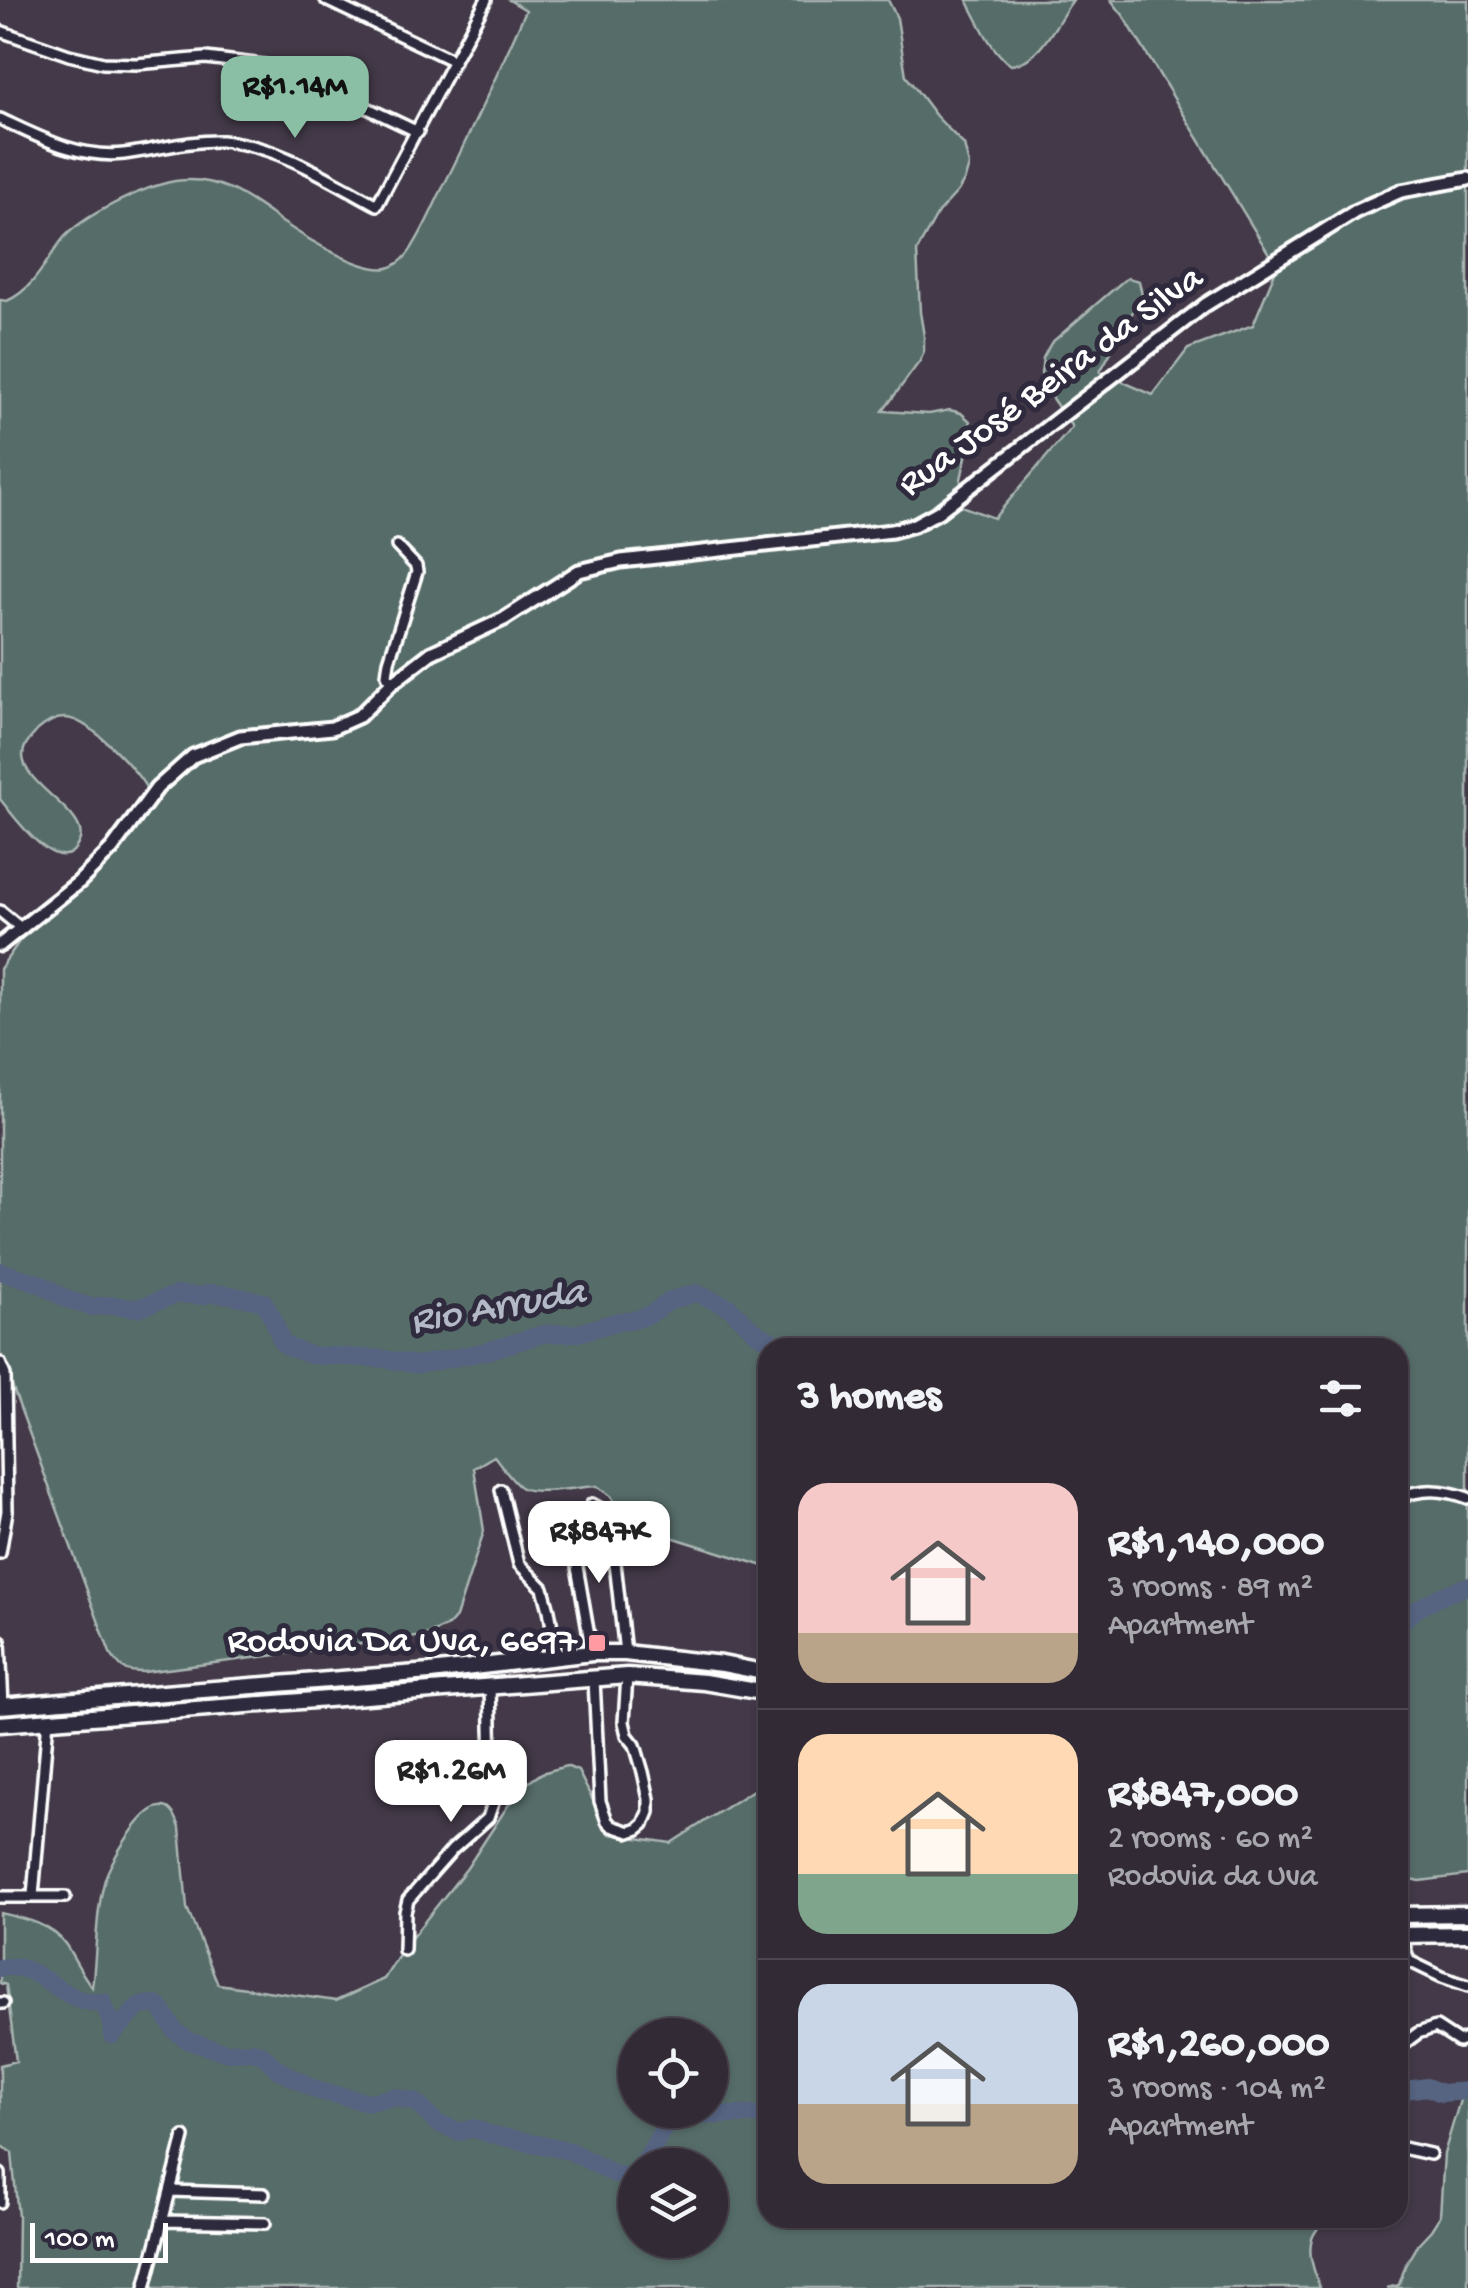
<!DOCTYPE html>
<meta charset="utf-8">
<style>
:root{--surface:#322b36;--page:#3a333e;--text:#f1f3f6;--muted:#a8a7ad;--line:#4d4751;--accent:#8abfa5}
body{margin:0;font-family:"Gochi Hand",sans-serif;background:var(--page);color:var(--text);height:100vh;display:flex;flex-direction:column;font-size:38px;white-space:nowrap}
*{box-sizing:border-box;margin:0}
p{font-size:32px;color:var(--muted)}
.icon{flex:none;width:55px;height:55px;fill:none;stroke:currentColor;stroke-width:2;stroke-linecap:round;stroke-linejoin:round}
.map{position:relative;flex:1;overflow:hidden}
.drawer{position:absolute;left:758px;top:1338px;width:650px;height:890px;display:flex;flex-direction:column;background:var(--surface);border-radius:30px;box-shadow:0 2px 8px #0004,0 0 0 2px var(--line)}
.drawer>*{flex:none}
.buttons{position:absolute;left:618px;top:2018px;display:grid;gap:20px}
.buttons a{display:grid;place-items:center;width:110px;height:110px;border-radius:50%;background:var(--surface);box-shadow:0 2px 8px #0004,0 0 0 2px var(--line);font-size:50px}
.scale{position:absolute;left:30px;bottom:25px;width:138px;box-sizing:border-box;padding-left:10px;border:5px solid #fff;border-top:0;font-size:28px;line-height:35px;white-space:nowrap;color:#fff;-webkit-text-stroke:8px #2f2a3d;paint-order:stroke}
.price{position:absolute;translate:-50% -85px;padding:0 22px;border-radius:20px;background:#fff;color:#222;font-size:32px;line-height:65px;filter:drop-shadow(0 2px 5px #0008)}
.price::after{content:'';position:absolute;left:50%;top:60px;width:30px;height:22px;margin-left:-15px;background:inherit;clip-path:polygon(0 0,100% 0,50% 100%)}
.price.selected{background:var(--accent);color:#111}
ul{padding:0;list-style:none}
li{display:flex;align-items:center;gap:30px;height:250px;padding:0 40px}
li+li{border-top:2px solid var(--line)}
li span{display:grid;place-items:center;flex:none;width:280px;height:200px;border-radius:30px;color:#555}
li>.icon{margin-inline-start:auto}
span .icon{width:120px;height:120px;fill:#fffc;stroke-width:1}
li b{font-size:42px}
h2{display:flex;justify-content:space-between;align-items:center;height:120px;padding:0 40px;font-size:42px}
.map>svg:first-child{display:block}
.green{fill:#566c67;stroke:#aab6b3;stroke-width:2.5;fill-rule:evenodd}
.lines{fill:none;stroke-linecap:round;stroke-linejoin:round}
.river{stroke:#576481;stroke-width:18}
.minor-casing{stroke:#fff;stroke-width:16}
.tertiary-casing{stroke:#fff;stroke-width:19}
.primary-casing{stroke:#fff;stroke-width:21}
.minor{stroke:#2f2a3d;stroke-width:9}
.tertiary{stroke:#2f2a3d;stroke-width:11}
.primary{stroke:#2f2a3d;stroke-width:14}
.poi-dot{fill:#ff9aa2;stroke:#2f2a3d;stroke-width:4}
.labels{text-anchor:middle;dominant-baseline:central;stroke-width:10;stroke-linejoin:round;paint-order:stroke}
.street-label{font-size:38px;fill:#fff;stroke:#2f2a3d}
.poi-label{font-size:38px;fill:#fff;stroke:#2f2a3d;text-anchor:end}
.water-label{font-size:40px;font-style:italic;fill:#b3b9c6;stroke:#2f2a3d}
</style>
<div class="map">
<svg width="1468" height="2288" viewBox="0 0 1468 2288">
<rect width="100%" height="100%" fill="#433948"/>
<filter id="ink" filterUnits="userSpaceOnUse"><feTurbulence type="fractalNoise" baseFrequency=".01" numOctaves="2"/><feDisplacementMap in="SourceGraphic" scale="20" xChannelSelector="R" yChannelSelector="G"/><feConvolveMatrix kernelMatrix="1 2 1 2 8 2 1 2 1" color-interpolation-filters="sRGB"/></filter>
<g filter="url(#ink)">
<path class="green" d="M 509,0 L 888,0 L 897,18 L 906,76 L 936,116 L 964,145 L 969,165 L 965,179 L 958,191 L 938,213 L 917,251 L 920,312 L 924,336 L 924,351 L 920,361 L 883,411 L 929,414 L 950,410 L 961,413 L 970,421 L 971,435 L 961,479 L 958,505 L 994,518 L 1072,427 L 1044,387 L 1041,373 L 1043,358 L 1051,343 L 1123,281 L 1128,278 L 1139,281 L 1142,295 L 1100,372 L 1153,395 L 1188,349 L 1253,325 L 1277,267 L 1123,15 L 1111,0 L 1468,0 L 1468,1875 L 1420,1881 L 1398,1876 L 1398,1348 L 768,1348 L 767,1567 L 649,1530 L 631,1522 L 623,1515 L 611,1496 L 597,1486 C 580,1487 535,1495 522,1488 C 513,1484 501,1464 494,1456 L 474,1468 L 484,1531 L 456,1617 L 448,1626 L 424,1636 L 144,1672 C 123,1672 121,1669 110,1653 L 12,1386 L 0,1363 L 0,969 L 23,936 L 98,867 L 149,793 C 139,771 91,720 66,718 C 55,717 46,723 38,730 C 31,738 23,744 23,756 C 24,787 92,814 79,842 C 61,884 12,814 0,799 L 0,300 L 7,301 C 34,289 45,262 62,240 C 81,216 145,186 175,181 C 220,174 251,200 285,224 C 306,238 362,273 388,268 C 395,266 402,261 407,255 C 421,236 431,211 442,189 C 472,130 499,71 526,10 Z
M 967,0 L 1073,0 C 1056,22 1041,62 1011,65 C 990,50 979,22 967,0 Z
M 566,1766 L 578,1771 L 610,1834 L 671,1843 L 767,1781 L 768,2218 L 1326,2218 C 1324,2222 1319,2226 1316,2231 C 1304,2247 1314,2271 1320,2288 L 17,2288 L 18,2217 L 12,2153 L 0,2145 L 0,2065 L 16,2061 L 6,1985 L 0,1983 L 0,1913 C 23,1918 52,1924 66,1945 C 75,1959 82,1975 92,1987 C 97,1951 95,1915 105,1879 C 110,1862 142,1808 160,1807 C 172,1805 177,1819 180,1828 L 187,1908 L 218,1984 L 336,2001 L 384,1979 L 405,1946 L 467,1868 L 509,1804 L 529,1782 L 542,1773 ZM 635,2035 L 710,2035 L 710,2110 L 635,2110 ZM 635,2165 L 710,2165 L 710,2240 L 635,2240 Z
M 1468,2073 L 1468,2288 L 1387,2288 L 1399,2285 L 1406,2264 L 1417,2245 L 1431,2230 L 1440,2216 L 1444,2154 Z"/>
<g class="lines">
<path class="river" d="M 0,1271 L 41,1284 L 66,1299 L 91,1307 L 112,1305 L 138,1308 L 178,1294 L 203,1296 L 208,1293 L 230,1295 L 264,1302 L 273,1319 L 282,1342 L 288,1347 L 311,1355 L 385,1359 L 418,1365 L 487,1351 L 543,1334 L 578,1333 L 619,1321 L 637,1319 L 651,1314 L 671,1300 L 696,1293 L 729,1307 L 758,1334 L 784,1348
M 809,1348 L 811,1348
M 1398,1625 C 1418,1605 1441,1595 1468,1586
M 0,1968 C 39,1958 59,2006 103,2002 L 111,2022 L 112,2035 L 139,2006 L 152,2004 L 160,2007 L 175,2031 L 189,2041 L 225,2052 L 254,2051 L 264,2056 L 277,2069 L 318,2091 L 369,2102 L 395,2097 L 415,2102 L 437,2123 L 460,2132 L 473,2128 L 489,2134 L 570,2151 L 616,2175 L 635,2177
M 1398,2091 L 1427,2087 L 1441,2093 L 1468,2091
M 642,2165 C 657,2147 658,2125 681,2115 L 768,2115"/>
<g class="minor-casing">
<path id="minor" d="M 326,0 L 454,61
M 0,31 L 69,55 L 103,63 L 136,64 L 206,58 L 264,65 L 298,75 L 418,132
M 0,119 C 39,137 79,159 124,154 C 156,150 189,140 222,141 C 278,145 330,180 377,205 L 486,0
M 391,684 L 387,675 L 389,661 L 417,572 L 416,566 L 397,546
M 0,911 L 22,929
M 0,1363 L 5,1375 L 7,1511 L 0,1553
M 501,1490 L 519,1564 L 543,1588 L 549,1610 L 557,1656
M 1398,1498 C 1422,1488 1443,1489 1468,1498
M 592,1504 L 603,1510 L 609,1525 L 614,1554 L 625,1653
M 576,1561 L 592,1653
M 0,1641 L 3,1706
M 594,1680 L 600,1801 L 607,1821 L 612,1826 L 630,1832 L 638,1829 L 644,1824 L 649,1812 L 649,1799 L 643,1772 L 635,1745 L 627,1735 L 624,1722 L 627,1676
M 33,1896 L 48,1720
M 0,1897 L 65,1897
M 1401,1936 L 1409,1961 L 1442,1977 L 1468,1986
M 404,1950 L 405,1912 L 408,1900 L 453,1849 L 488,1818 L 493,1803 L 490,1686
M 0,2003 L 3,2003
M 1398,2048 L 1418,2033 L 1436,2027 L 1459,2042 L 1468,2038
M 1398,2147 L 1430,2154
M 0,2174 L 0,2202
M 170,2191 L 264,2194
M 162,2221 L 265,2223
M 145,2288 L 184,2137"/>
</g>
<g class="tertiary-casing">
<path id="tertiary" d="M 0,945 L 79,882 L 112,849 L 157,788 L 193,756 L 240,737 L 332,728 L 359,716 L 391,684 L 431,653 L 504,619 L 579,571 L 621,561 L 892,531 L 914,525 L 938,512 L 1205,305 L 1356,211 L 1401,191 L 1468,179"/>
</g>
<g class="primary-casing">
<path id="primary" d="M 0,1706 L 430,1672 L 592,1653 L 625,1653 L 722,1664 L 768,1673
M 0,1724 L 627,1676 L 704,1682 L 768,1693
M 1398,1915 L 1468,1914
M 1398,1935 L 1468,1934"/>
</g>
<use href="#minor" class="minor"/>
<use href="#tertiary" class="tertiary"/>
<use href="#primary" class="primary"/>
</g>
</g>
<rect class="poi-dot" x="587" y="1633" width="20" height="20" rx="5"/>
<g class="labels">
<g class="street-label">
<text transform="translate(1052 383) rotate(-36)">Rua José Beira da Silva</text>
</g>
<g class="poi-label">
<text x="577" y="1643">Rodovia Da Uva, 6697</text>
</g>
<g class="water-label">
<text transform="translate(498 1309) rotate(-10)">Rio Arruda</text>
</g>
</g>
</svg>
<div class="buttons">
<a><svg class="icon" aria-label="locate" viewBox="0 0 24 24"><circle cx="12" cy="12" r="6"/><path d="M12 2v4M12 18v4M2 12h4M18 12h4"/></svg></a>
<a><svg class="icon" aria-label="layers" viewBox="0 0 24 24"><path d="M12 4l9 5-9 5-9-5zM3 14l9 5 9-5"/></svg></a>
</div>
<div class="scale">100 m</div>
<b class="price selected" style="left:295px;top:141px">R$1.14M</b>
<b class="price" style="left:599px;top:1586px">R$847K</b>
<b class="price" style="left:451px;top:1825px">R$1.26M</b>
<section class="drawer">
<h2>3 homes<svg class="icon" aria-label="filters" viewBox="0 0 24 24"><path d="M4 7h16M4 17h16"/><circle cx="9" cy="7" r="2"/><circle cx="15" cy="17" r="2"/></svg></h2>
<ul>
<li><span style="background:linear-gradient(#f6c9c9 75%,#b9a48a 0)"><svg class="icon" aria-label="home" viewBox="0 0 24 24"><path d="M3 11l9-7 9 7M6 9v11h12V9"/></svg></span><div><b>R$1,140,000</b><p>3 rooms · 89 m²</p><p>Apartment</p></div></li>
<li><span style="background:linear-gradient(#ffd9b3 70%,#7fa58c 0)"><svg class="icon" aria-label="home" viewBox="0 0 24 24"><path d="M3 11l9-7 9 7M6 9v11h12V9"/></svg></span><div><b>R$847,000</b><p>2 rooms · 60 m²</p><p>Rodovia da Uva</p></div></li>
<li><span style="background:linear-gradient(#c9d6e8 60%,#b9a48a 0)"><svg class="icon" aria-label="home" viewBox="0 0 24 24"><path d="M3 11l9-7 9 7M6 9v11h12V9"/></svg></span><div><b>R$1,260,000</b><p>3 rooms · 104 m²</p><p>Apartment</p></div></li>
</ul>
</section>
</div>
